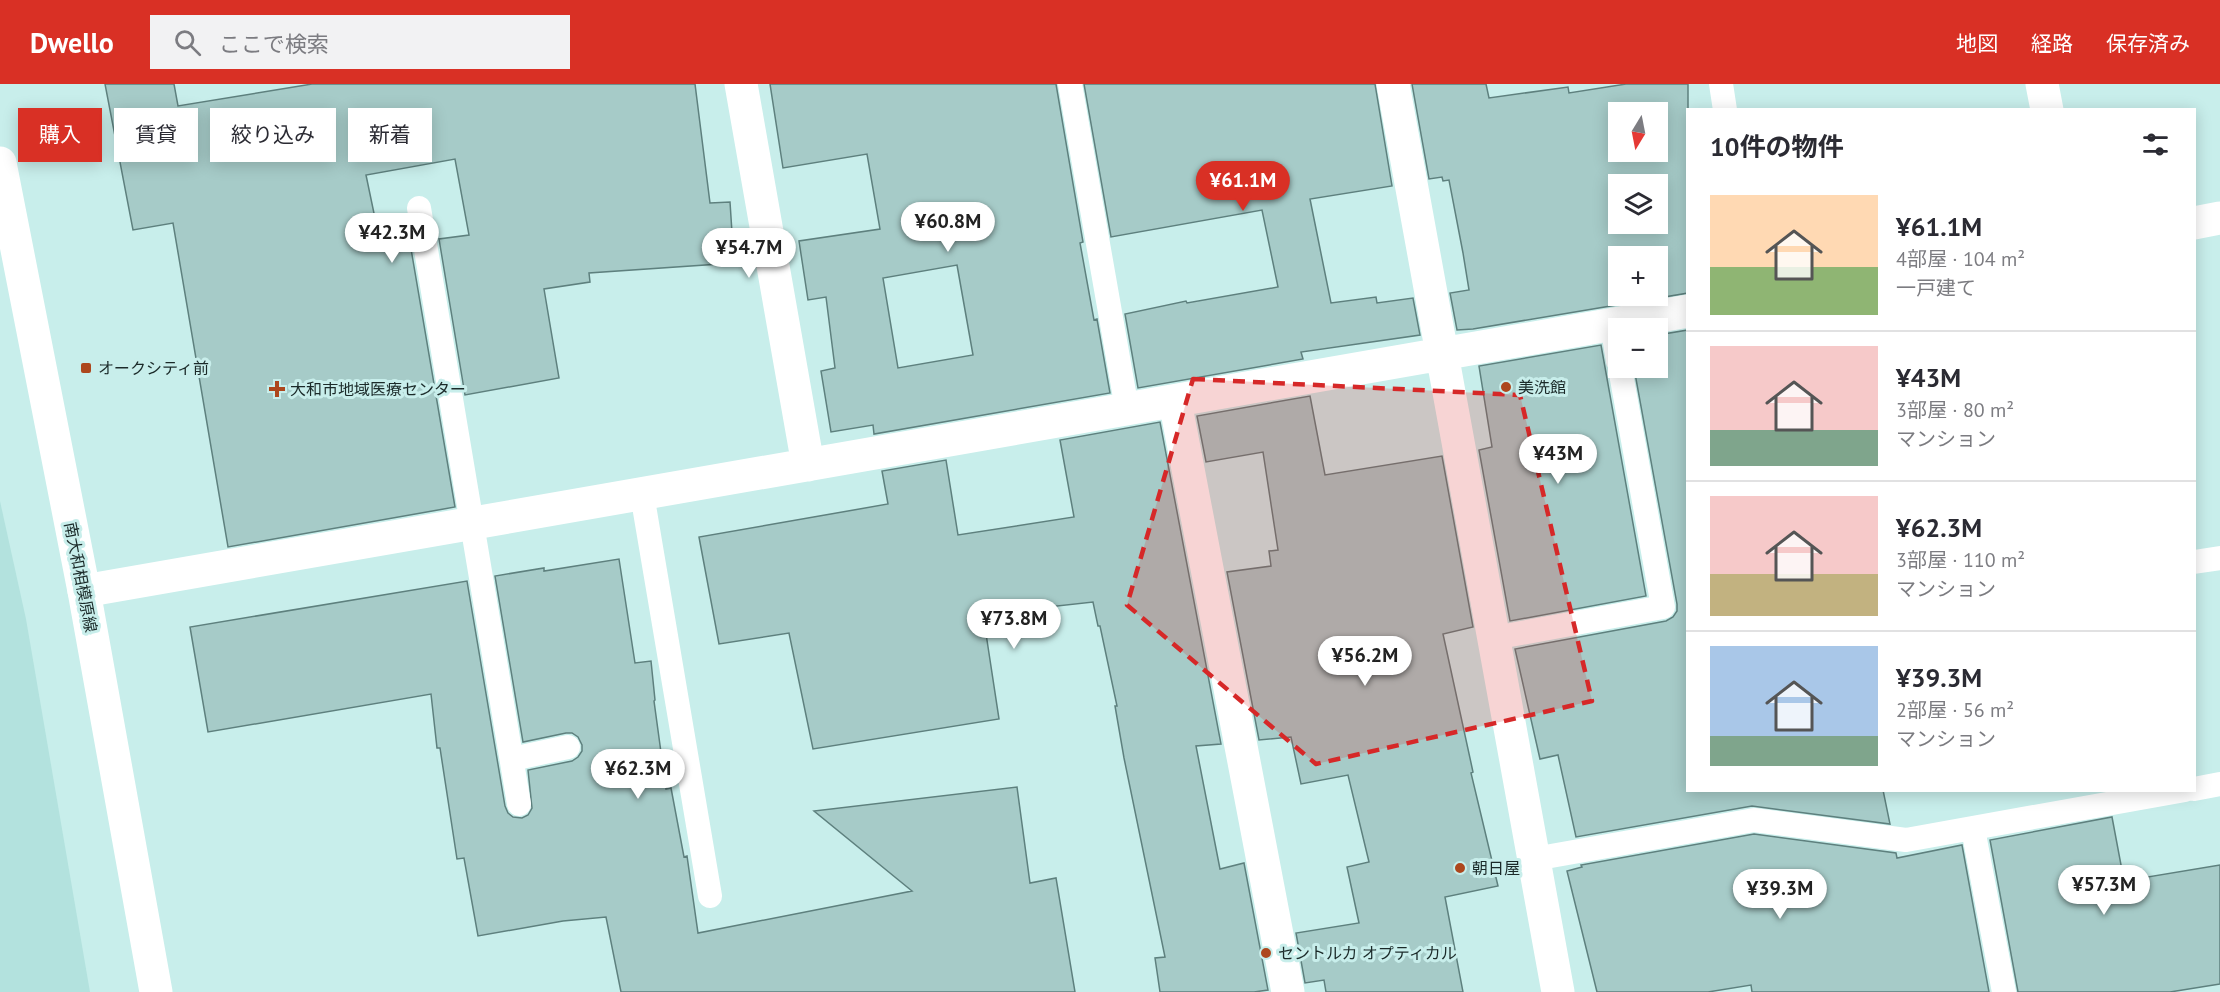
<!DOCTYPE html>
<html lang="ja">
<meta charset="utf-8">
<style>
:root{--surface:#fff;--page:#f2f2f3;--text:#2b2b33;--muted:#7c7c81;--line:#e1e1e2;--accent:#d93025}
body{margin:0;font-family:"PT Sans","Noto Sans JP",sans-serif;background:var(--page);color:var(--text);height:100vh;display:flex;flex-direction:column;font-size:22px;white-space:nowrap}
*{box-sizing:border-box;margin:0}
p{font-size:20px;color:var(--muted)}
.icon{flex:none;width:33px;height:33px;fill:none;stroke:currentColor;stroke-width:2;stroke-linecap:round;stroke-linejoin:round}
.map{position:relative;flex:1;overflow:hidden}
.sheet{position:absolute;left:1686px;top:24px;width:510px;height:684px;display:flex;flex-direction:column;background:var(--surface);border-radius:0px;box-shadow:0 3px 15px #0003}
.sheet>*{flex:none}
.guide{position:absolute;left:18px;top:24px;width:570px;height:54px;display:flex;gap:12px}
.needle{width:39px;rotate:190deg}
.tools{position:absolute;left:1608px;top:18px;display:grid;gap:12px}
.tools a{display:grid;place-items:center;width:60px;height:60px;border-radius:0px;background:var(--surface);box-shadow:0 3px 15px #0003;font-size:30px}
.price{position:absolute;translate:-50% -51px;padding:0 14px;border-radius:21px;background:#fff;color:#222;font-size:20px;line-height:39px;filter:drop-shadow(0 2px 3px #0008)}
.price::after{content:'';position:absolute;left:50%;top:36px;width:18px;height:14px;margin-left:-9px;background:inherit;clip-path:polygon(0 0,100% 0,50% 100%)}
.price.active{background:var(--accent);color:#fff}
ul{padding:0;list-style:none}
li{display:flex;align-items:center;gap:18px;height:150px;padding:0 24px}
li+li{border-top:2px solid var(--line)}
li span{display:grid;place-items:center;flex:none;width:168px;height:120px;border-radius:0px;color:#555}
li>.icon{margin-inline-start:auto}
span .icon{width:72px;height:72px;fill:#fffc;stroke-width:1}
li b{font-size:26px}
h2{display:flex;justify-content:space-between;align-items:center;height:72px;padding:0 24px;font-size:26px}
.pill{padding:0 21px;border-radius:0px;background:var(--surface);box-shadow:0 3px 15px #0003;font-size:21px;line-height:54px}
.pill.active{background:var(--accent);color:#fff}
header{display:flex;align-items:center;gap:36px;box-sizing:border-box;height:84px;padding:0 30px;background:var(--accent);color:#fff}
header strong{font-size:28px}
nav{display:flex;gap:33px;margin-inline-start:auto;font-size:21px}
.search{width:420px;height:54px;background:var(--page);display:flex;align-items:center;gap:15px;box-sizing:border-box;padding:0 21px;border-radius:0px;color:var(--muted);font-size:22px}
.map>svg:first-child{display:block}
.built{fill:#b3e2de}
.building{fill:#a6cbc8;stroke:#5e807e;stroke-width:1.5;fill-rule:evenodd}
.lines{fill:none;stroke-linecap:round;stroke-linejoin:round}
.lane{stroke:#fff;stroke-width:24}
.street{stroke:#fff;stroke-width:33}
.secondary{stroke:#fff;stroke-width:33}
.marked{fill:#d62828;fill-opacity:0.2;stroke:#d62828;stroke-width:4.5;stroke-dasharray:12 8;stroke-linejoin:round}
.poi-dot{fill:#ad471d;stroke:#c8eeeb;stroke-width:2}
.labels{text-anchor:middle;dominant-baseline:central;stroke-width:6;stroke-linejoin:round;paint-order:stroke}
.poi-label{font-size:16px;fill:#1b2a29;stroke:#c8eeeb;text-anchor:start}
.street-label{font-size:16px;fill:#1b2a29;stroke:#c8eeeb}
</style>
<header>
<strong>Dwello</strong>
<div class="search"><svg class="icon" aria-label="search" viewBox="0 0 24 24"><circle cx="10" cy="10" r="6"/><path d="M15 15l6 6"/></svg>ここで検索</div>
<nav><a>地図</a><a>経路</a><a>保存済み</a></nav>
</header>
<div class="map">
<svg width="2220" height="908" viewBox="0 0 2220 908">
<rect width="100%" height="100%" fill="#c8eeeb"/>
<path class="built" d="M 0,417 L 26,535 L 90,908 L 0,908 Z"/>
<path class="building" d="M 105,0 L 174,0 L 178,22 L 312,0 L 695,0 L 710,119 L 730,118 L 734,179 L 589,189 L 590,198 L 544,205 L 559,294 L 465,311 L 439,155 L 469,151 L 455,75 L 366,91 L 381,163 L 410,159 L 455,423 L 228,463 L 173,139 L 133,146 Z
M 770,0 L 1056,0 L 1083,158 L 1080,159 L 1094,236 L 1097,235 L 1110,309 L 874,350 L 873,341 L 831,348 L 821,287 L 835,284 L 826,213 L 808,216 L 799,157 L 880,145 L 867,70 L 783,84 ZM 957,181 L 973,271 L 898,284 L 883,194 Z
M 1084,0 L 1375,0 L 1392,102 L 1310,115 L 1331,219 L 1376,213 L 1377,219 L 1413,214 L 1420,251 L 1301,268 L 1303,275 L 1138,304 L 1125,230 L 1186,217 L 1187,219 L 1278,203 L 1262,126 L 1111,153 Z
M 1412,0 L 1486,0 L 1489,14 L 1568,3 L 1569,9 L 1626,0 L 1688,0 L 1688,209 L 1473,245 L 1457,246 L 1450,209 L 1469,206 L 1463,169 L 1449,96 L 1443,97 L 1442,93 L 1429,95 ZM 1618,28 L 1658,28 L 1658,68 L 1618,68 ZM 1618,100 L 1658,100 L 1658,140 L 1618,140 ZM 1618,172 L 1658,172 L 1658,212 L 1618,212 Z
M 1688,246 L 1688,706 L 1883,706 L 1890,740 L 1752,722 L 1576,753 L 1558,671 L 1540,675 L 1515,565 L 1666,537 L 1673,533 L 1677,527 L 1677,520 L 1634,284 L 1658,284 L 1658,251 Z
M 1601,261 L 1646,512 L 1510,537 L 1479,366 L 1492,363 L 1479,282 Z
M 1310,312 L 1325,391 L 1442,372 L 1473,543 L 1443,550 L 1473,688 L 1471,689 L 1498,802 L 1445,813 L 1463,908 L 1326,908 L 1324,896 L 1305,899 L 1296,849 L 1359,839 L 1347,783 L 1369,778 L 1348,691 L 1301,700 L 1291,653 L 1259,656 L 1227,488 L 1271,482 L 1269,467 L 1278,466 L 1263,368 L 1206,378 L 1197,332 Z
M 1160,338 L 1221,660 L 1196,662 L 1220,785 L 1244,779 L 1268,906 L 1254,908 L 1160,908 L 1155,874 L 1165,873 L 1124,674 L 1115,622 L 1117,622 L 1100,542 L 1098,542 L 1093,518 L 983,530 L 999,635 L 813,665 L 789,549 L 719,560 L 699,453 L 888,420 L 882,387 L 946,376 L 958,451 L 1074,433 L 1060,356 Z
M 619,475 L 635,579 L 651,577 L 655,616 L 654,617 L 666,705 L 671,704 L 684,773 L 687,772 L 698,849 L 912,807 L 814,727 L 1017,703 L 1030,799 L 1056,794 L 1075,908 L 621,908 L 606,833 L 563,837 L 478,852 L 464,774 L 457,775 L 440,664 L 437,664 L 431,610 L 208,648 L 190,543 L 467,497 L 505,722 L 508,729 L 513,733 L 522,734 L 528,731 L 532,724 L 528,686 L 572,677 L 578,673 L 582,667 L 582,661 L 578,653 L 572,649 L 566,649 L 523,658 L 495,492 L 544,484 L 544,487 Z
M 2112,733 L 2124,797 L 2220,781 L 2220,900 L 2170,908 L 2018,908 L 1990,756 Z
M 1754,750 L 1896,769 L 1897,774 L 1962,761 L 1989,908 L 1752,908 L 1751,901 L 1708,908 L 1597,908 L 1567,787 L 1582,783 L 1581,781 Z"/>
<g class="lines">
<path class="lane" d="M 1070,0 L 1127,325
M 1721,0 L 1725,26
M 419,124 L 519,720
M 1612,240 L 1618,277
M 642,410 L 710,812
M 2194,478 L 2220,474
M 1494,554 L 1663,523 L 1620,284
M 512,675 L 568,663
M 2194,705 L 2220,700
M 1973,745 L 2004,908
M 1534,775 L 1754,736 L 1906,756 L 2185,706"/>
<path class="street" d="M 741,0 L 808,381
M 1393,0 L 1558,908
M 2042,0 L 2047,26
M 2194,139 L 2220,134
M 1175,317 L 1288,908
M 84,507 L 1688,227"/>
<path class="secondary" d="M 0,79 L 84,507 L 156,908"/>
</g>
<path class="marked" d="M 1193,295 L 1520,311 L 1592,617 L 1316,680 L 1127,521 Z"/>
<g class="poi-dot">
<rect x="80" y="278" width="12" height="12" rx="3"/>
<circle cx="1506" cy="303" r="6"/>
<path d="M274 296h6v6h6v6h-6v6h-6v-6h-6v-6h6z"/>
<circle cx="1460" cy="784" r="6"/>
<circle cx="1266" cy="869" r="6"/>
</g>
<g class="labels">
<g class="poi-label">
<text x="98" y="284">オークシティ前</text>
<text x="1518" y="303">美洗館</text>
<text x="290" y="305">大和市地域医療センター</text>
<text x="1472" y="784">朝日屋</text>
<text x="1278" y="869">セントルカ オプティカル</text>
</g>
<g class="street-label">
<text transform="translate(81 493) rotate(79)">南大和相模原線</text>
</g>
</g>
</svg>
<div class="tools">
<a><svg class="needle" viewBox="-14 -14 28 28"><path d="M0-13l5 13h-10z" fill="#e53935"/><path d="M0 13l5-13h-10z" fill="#7c7c81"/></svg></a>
<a><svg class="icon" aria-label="layers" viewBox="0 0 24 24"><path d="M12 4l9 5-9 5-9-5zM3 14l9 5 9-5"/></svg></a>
<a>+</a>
<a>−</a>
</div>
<b class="price active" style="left:1243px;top:128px">¥61.1M</b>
<b class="price" style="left:948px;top:169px">¥60.8M</b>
<b class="price" style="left:392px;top:180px">¥42.3M</b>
<b class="price" style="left:749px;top:195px">¥54.7M</b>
<b class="price" style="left:1558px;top:401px">¥43M</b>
<b class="price" style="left:1014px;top:566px">¥73.8M</b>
<b class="price" style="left:1365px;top:603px">¥56.2M</b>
<b class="price" style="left:638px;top:716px">¥62.3M</b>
<b class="price" style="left:2104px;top:832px">¥57.3M</b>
<b class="price" style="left:1780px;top:836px">¥39.3M</b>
<div class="guide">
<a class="pill active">購入</a>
<a class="pill">賃貸</a>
<a class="pill">絞り込み</a>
<a class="pill">新着</a>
</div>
<section class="sheet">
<h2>10件の物件<svg class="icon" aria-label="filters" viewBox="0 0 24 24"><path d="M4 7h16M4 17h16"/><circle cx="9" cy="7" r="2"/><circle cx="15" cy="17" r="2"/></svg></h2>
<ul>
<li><span style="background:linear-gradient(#ffd9b3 60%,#8fb573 0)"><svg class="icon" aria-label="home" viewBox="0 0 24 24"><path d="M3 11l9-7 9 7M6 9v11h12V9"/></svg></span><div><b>¥61.1M</b><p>4部屋 · 104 m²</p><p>一戸建て</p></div></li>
<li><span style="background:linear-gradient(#f6c9c9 70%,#7fa58c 0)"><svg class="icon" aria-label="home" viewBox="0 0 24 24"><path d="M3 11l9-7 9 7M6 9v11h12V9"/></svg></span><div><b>¥43M</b><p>3部屋 · 80 m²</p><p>マンション</p></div></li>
<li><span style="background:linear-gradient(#f6c9c9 65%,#c2b280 0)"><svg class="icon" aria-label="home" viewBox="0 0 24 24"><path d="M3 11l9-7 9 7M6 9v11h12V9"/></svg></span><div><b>¥62.3M</b><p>3部屋 · 110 m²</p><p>マンション</p></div></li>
<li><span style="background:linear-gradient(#a9c7e8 75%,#7fa58c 0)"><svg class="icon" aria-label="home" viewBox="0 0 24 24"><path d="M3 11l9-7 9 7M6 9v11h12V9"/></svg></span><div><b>¥39.3M</b><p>2部屋 · 56 m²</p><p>マンション</p></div></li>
</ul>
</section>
</div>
